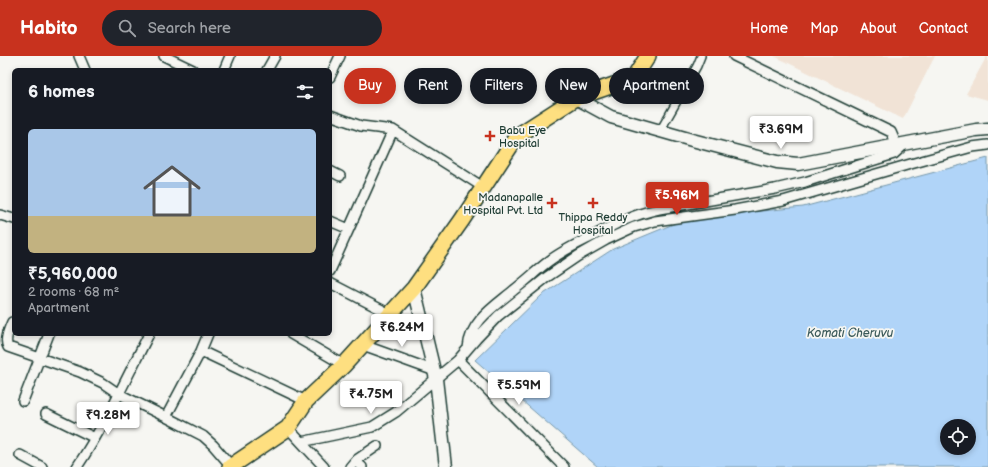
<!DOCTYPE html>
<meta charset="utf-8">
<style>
:root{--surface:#171b24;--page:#20242c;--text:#f1f3f6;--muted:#9ea1a6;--accent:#c8321e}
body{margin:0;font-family:"Balsamiq Sans",sans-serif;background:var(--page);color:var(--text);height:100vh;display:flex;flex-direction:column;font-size:15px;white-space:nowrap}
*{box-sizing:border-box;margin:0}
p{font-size:13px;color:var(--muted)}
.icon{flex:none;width:22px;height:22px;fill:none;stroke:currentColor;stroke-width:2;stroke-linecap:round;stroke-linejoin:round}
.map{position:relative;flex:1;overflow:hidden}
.sheet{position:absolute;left:12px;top:12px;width:320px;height:268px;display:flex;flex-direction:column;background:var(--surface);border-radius:6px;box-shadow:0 2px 6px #0003}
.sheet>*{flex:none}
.top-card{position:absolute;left:344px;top:12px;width:380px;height:36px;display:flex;gap:8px}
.controls{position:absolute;left:940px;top:363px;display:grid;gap:8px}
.controls a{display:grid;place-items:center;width:36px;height:36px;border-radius:50%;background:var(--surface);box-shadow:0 2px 6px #0003;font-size:20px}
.price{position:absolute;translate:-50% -34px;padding:0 9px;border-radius:4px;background:#fff;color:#222;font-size:13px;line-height:26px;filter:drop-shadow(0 1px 2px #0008)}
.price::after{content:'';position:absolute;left:50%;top:24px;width:12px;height:9px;margin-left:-6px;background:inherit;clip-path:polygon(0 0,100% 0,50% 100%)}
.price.active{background:var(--accent);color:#fff}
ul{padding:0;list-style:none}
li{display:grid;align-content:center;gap:8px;height:212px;padding:0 16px}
li span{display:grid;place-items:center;height:124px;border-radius:6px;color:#555}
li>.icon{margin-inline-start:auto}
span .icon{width:72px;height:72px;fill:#fffc;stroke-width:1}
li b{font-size:17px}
h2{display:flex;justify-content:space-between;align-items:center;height:48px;padding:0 16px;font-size:17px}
.pill{padding:0 14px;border-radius:18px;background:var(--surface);box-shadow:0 2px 6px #0003;font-size:14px;line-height:36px}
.pill.active{background:var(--accent);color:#fff}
header{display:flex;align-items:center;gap:24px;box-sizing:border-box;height:56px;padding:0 20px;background:var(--accent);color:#fff}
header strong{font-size:19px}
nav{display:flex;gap:22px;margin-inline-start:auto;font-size:14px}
.search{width:280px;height:36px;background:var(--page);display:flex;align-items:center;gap:10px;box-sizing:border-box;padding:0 14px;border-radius:22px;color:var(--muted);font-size:15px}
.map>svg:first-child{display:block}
.built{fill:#f1e3d6}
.water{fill:#b0d4f8;stroke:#7698aa;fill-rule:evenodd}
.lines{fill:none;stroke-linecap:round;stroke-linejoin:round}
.pedestrian-casing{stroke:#1f3d34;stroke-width:10}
.minor-casing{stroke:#1f3d34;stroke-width:12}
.tertiary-casing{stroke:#1f3d34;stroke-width:15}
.primary-casing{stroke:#1f3d34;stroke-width:18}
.pedestrian{stroke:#f6f6f2;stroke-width:7}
.minor{stroke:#f6f6f2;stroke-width:9}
.tertiary{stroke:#f6f6f2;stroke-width:12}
.primary{stroke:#fedf80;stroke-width:15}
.poi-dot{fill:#c8321e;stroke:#f6f6f2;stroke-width:1.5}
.labels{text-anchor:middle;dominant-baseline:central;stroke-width:3.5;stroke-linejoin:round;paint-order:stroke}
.poi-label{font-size:11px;fill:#1f3d34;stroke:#f6f6f2;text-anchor:start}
.water-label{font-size:12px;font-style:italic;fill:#3c5b5b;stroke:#f6f6f2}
</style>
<header>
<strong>Habito</strong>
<div class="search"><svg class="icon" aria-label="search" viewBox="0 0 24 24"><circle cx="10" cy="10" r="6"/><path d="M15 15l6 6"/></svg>Search here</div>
<nav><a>Home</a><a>Map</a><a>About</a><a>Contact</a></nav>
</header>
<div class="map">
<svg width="988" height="411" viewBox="0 0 988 411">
<rect width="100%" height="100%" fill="#f6f6f2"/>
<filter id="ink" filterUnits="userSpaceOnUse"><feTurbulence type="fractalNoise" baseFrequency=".025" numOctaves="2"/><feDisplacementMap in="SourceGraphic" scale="8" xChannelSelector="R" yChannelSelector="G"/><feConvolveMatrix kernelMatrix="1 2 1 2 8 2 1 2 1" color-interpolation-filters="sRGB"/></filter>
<g filter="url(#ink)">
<path class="built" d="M 774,0 L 935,0 L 903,63 Z
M 987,0 L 988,0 L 988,44 L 966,38 Z"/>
<path class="water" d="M 988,102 L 988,411 L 598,411 L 475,304 L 542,239 L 613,193 L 688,162 L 803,151 ZM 947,370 L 969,370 L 969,392 L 947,392 Z"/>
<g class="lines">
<g class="pedestrian-casing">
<path id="pedestrian" d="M 660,75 L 697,10 L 701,0"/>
</g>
<g class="minor-casing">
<path id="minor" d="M 79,0 L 85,14
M 164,0 L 193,14
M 734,0 L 891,76 L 897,90
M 224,14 L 230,0
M 267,14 L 275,0
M 330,21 L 340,0
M 330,59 L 361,70 L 393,74 L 483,131
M 330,115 L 340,120
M 0,159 L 14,163
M 330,165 L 349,173 L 393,74
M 330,215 L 349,173
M 330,227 L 390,258
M 12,266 C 9,273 4,284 8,291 L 80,316 L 103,327 L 119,338 L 166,361 L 203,380 L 213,389 L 232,411
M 291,278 L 344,309
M 363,289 L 435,315
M 468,292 C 470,265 495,250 514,234 C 526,225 537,214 549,205 C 562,195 577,188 591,181 C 613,169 634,158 659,153 L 775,133 L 805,126 L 894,98 L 905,88
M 201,295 L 306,345
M 458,304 L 564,411
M 23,345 L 49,278
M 46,358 L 95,382
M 166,361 L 201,295 L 208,278
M 288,372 L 324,411
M 301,386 L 372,371 L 396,356 L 458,304 L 476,283 L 498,260 L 547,221 L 578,200 L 606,184 L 634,171 L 655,165 L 735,154 L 783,145 L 907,109 L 972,91 L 988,89
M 20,399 L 42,411
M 355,405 L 377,390
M 77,411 C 105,369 126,323 149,278
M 350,411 L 355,405 L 362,411"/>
</g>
<g class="tertiary-casing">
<path id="tertiary" d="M 576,42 L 611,61 L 692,84 L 777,106 L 798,108 L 976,74 L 988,73
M 414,232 L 436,323 L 446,411"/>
</g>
<g class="primary-casing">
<path id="primary" d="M 230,411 L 288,372 L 306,345 L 344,309 L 414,232 L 462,164 L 517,80 L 576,42 L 634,22 L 648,0"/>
</g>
<use href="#pedestrian" class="pedestrian"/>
<use href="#minor" class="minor"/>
<use href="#tertiary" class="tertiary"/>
<use href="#primary" class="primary"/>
</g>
</g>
<g class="poi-dot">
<path d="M488 74h4v4h4v4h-4v4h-4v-4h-4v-4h4z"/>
<path d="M550 141h4v4h4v4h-4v4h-4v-4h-4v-4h4z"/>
<path d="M591 141h4v4h4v4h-4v4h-4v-4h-4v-4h4z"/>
</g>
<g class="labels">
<g class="poi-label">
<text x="499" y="74">Babu Eye<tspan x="499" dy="13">Hospital</tspan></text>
<text x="543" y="141" text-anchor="end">Madanapalle<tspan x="543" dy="13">Hospital Pvt. Ltd</tspan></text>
<text x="593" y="161" text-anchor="middle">Thippa Reddy<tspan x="593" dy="13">Hospital</tspan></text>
</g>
<g class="water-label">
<text x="850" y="277">Komati Cheruvu</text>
</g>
</g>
</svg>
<div class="controls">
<a><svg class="icon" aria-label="locate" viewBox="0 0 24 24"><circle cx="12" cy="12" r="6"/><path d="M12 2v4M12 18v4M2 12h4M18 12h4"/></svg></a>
</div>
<b class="price" style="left:781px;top:94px">₹3.69M</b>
<b class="price active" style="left:677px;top:160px">₹5.96M</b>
<b class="price" style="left:402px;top:292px">₹6.24M</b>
<b class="price" style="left:519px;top:350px">₹5.59M</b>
<b class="price" style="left:371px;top:359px">₹4.75M</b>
<b class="price" style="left:108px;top:380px">₹9.28M</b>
<div class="top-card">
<a class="pill active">Buy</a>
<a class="pill">Rent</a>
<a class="pill">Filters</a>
<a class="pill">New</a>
<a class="pill">Apartment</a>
</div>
<section class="sheet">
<h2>6 homes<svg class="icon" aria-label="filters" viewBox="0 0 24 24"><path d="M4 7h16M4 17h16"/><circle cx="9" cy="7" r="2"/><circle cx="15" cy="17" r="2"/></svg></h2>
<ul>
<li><span style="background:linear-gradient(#a9c7e8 70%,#c2b280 0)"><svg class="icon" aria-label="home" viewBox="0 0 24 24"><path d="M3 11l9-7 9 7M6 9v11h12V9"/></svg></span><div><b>₹5,960,000</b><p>2 rooms · 68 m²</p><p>Apartment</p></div></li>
</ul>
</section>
</div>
